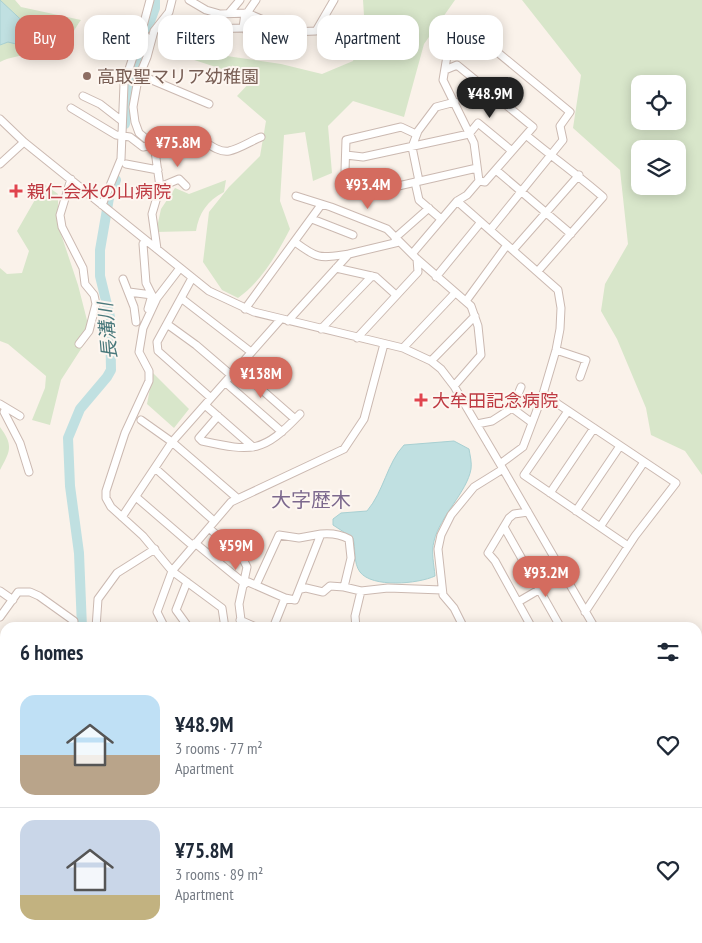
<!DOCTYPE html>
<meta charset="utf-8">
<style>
:root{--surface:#fff;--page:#f2f2f3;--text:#1f2937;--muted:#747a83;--line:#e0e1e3;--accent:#d46c5f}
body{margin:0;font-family:"PT Sans Narrow","Noto Sans JP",sans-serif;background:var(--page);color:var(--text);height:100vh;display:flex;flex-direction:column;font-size:19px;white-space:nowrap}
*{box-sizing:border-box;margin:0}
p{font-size:16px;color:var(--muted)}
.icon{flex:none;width:28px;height:28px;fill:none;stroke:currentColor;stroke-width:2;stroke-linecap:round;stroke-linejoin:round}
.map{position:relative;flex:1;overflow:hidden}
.panel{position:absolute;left:0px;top:622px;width:702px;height:321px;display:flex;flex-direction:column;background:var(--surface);border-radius:15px 15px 0 0;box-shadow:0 2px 12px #0003}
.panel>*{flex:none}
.banner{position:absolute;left:15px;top:15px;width:672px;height:45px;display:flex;gap:10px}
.buttons{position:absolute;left:631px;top:75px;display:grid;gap:10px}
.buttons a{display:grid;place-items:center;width:55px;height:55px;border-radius:10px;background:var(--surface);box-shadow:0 2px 12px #0003;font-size:25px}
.price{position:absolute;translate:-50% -42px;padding:0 11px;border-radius:18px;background:var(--accent);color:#fff;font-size:16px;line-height:32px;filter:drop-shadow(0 1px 2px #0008)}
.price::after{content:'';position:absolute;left:50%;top:30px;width:15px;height:11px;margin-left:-8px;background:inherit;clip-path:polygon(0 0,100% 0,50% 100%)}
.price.selected{background:#222;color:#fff}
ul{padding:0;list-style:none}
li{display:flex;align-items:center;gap:15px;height:125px;padding:0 20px}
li+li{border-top:1px solid var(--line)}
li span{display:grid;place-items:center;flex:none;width:140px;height:100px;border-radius:15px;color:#555}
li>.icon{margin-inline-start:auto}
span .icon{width:60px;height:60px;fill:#fffc;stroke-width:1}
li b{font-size:21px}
h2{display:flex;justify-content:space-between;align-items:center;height:60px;padding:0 20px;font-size:21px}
.chip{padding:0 18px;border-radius:15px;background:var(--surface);box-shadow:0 2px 12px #0003;font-size:18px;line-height:45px}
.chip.selected{background:var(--accent);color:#fff}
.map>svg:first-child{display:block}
.green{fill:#d8e6ca;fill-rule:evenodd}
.water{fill:#c0e0e1;stroke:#a8d0d2}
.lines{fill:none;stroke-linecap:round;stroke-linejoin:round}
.river{stroke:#c0e0e1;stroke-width:10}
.minor-casing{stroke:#cbb9b1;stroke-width:9}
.minor{stroke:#fff;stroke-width:7}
.education-dot{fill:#8d6e63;stroke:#fdf6f0;stroke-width:2}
.health-dot{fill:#e0444e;stroke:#fdf6f0;stroke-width:2}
.labels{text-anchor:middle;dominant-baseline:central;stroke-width:4;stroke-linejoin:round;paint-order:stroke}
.education-label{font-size:18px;fill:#785e54;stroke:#fdf6f0;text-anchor:start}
.health-label{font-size:18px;fill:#be3a42;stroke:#fdf6f0;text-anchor:start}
.water-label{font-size:19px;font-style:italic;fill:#49787b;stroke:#fdf6f0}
.quarter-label{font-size:20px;fill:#7c688d;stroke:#fdf6f0}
</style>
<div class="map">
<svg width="702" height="943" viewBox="0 0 702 943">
<rect width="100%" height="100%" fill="#faf2ea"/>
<path class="green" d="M 0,0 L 15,0 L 21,7 L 81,20 C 76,26 71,38 65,42 C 46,56 20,52 0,62 Z
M 363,0 L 455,0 L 424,44 L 404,117 L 353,101 L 328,126 L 332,173 L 313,181 L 305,132 L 284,135 L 280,201 L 290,229 C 277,254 261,282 238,298 L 222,290 L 203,262 L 209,212 L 229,187 L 260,156 L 266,121 L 237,96 L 253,79 L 188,58 L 213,54 L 281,64 L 322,74 L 353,61 L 365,31 Z
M 522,0 L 702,0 L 702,475 L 685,451 L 651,435 L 646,408 L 617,339 L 601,311 L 605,284 L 628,244 L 620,170 L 573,128 L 581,75 ZM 640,84 L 678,84 L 678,121 L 640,121 ZM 640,149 L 678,149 L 678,186 L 640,186 Z
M 226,180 L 224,192 C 207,201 199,213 196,231 L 156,232 L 161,209 L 175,188 L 189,194 Z
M 44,184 L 58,194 L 58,225 L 78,285 L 89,328 L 81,349 L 61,380 L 50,425 L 32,420 L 45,388 L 46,376 L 8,344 L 0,341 L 0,268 L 7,274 L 22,273 L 29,251 L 17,231 Z
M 153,373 L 189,409 L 174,428 L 147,404 Z
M 0,427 C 14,446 10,451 0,470 Z"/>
<path class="water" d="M 0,0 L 33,31 L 20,45 L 8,42 L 0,45 Z
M 454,441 L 469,449 C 470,455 472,463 471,469 C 467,492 440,516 434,541 C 431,553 434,564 435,576 C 418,584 372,588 360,572 C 353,563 356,548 353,538 L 333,525 L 333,519 L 341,513 L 367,511 C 384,491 387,463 404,445 Z
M 698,865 C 702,888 702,915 698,937 Z
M 606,939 L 697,939 L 695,943 L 605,943 Z"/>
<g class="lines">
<path class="river" d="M 125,124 L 131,73 L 155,8 L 155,0
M 82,628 L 79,553 L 70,486 L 68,438 L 80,409 L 107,377 L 111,370 L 110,317 L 100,276 L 100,250 L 109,198 L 116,180
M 0,817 L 5,811"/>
<g class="minor-casing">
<path id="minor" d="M 150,0 L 142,30 L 150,43
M 189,0 L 206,10 L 220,14 L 247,13 L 291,32 L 316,31 L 334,0
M 229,13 L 240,0
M 201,29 L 243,28 L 245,13
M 247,32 L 247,13 L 256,0
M 445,70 L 457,65 L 533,127 L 485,182 L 479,181
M 140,75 L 209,104
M 83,96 L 100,104 L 122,121
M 71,108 L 116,135 L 130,137 L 143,147 L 152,145
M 0,119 L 24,142 L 209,291 L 254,312 L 403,348 L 431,361 L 441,369 L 454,386 L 503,469 L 595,628
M 416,134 L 401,127 L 346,140 L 345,171 L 351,192 L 359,195 L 477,168
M 526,135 C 551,156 578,175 603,197 L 538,271
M 151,143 C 158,140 167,134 176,132 C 196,128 212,154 229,151 C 239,149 251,141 261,137
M 346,155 L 363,157 L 469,134 L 478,123 L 512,151
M 0,164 L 24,142
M 126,164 L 158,170
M 496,170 L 571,234
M 71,179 L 60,215 L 62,227 L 83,268 L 85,284 L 94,295 L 96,304 L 89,331 L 79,344
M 419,181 L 412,147 L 418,131 L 436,107 L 455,102
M 415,182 L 419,200 L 441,219
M 160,187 L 179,179 L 186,186
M 296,196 L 331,207 L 387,229 L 417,259 L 471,306 L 478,326 L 481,355 L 454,386
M 457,201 L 558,290 L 561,308 L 560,329 L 556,350 L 543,394 L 523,447 L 500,464
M 102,205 L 121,159 L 124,84 L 142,30
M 312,219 L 353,235
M 395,238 L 429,208
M 295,242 C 319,260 320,258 349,254
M 143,244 L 146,283 L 152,295 L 148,309
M 157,249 L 152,214 L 160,187 L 155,151 L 151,143 L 139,133 L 135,122 L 133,107 L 138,79 L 147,57 L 154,31 L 169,12 L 172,0
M 513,250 L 579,175
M 412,254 L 457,201 L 467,195 L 479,181 L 474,143 L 443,80 L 450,38 L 462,23 L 570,112 L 560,126 L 563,140 L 490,230
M 180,268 L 157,298 L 143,328 L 139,352 L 149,371 L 149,381 L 125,433 L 106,491 L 106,498 L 111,507 L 143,536 L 172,571 L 222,608 L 225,628
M 336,268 L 376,277 L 396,295
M 436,277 L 481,222
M 192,278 L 157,342 L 158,351 L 211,398
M 123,279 L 134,307 L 136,322
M 129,292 L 152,295
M 181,298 L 251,352
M 466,301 L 507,245
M 245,309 L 321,205
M 288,321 L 349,254 L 399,242
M 167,324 L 196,345 L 231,375
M 321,329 L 372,276
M 357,338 L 418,272 L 417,259
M 403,348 L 455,293
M 556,350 L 586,360 L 580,377
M 431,361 L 475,316
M 237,368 L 295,419
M 225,382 L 282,432
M 543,394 L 676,483 L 635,536 L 585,612
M 0,404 L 20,416
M 205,405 L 253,447
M 6,408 L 4,412 L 20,443 L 29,472
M 512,408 L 521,387
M 568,411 L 524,475 L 628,546
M 218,416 L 199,438 L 202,441 C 253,452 263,453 300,414
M 141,420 L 172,442 L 237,498
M 477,424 L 492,421 L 512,408 L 531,422
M 155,468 L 214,521
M 550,493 L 594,428
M 136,497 L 193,546
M 576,511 L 620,446
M 528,512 L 514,514 L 509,518 L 488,553 L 495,561 L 532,628
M 122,517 L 172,442 L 280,320
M 504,527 L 561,628
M 600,527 L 644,462
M 209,528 L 243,559 L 247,567 L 239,604 L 242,628
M 195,543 L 245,584
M 246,581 L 285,598 L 295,600 L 321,534 C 332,533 340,534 349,539 L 351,558 L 344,587 L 361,591 L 388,588 L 442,590
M 187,582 L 176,610 L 189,628
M 256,585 L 279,535 L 299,538 L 321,534
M 301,589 L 306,588 L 323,592 L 330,586 L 344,587
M 0,591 L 13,600
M 518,602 L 564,575
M 0,617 L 18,592 L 30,592 L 39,596 L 74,621 L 73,628
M 240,620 L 258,628
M 96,628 L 98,599 L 117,573 L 155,549
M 165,628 L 157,612 L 172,571 L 231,502 L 344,449 L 364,419 L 384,344
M 273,628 L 285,598
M 356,628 L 355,616 L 361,591
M 464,628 L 454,608 L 443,595 L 438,549 L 441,535 L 451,515 L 474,487 L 503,469
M 698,703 L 702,706
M 0,781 L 5,773
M 0,836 L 5,828
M 0,844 L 5,839
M 18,939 L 35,943
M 134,939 L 135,943
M 181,939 L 182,943
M 234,939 L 243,943
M 319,939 L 319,943
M 401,939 L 405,943
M 442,939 L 451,943
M 585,939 L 586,943
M 111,942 L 112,943
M 216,943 L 224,939
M 255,943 L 261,939
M 458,943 L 459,939
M 506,943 L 517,943"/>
</g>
<use href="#minor" class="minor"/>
</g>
<circle class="education-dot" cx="87" cy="76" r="5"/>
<g class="health-dot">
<path d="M13.5 183.5h5v5h5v5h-5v5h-5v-5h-5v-5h5z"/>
<path d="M418.5 392.5h5v5h5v5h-5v5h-5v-5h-5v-5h5z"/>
</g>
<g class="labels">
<g class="education-label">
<text x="97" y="76">高取聖マリア幼稚園</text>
</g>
<g class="health-label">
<text x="27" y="191">親仁会米の山病院</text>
<text x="432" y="400">大牟田記念病院</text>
</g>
<g class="water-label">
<text transform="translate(107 331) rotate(-95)">長溝川</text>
</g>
<g class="quarter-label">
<text x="311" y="500">大字歴木</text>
</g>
</g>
</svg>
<div class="buttons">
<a><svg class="icon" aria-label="locate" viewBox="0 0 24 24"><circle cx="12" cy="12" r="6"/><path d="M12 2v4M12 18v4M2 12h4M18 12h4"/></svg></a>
<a><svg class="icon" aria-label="layers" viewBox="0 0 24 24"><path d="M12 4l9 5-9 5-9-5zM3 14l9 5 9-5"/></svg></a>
</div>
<b class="price selected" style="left:490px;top:119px">¥48.9M</b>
<b class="price" style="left:178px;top:168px">¥75.8M</b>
<b class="price" style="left:368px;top:210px">¥93.4M</b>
<b class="price" style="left:261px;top:399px">¥138M</b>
<b class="price" style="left:236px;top:571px">¥59M</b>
<b class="price" style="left:546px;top:598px">¥93.2M</b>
<div class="banner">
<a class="chip selected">Buy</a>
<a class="chip">Rent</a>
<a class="chip">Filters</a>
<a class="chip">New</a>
<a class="chip">Apartment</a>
<a class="chip">House</a>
</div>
<section class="panel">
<h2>6 homes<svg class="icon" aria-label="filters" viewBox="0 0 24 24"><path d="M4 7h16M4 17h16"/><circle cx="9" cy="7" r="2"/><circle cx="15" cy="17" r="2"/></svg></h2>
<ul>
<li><span style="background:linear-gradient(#bfe0f5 60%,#b9a48a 0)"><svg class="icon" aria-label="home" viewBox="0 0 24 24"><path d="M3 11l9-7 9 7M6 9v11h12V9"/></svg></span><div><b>¥48.9M</b><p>3 rooms · 77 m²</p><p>Apartment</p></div><svg class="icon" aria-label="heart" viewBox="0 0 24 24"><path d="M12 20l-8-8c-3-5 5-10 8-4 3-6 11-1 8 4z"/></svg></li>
<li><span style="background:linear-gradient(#c9d6e8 75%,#c2b280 0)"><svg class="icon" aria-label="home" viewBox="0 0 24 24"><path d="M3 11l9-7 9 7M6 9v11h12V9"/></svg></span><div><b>¥75.8M</b><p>3 rooms · 89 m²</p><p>Apartment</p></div><svg class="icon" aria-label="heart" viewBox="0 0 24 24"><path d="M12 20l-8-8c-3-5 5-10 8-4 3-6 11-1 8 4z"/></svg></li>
</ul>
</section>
</div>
